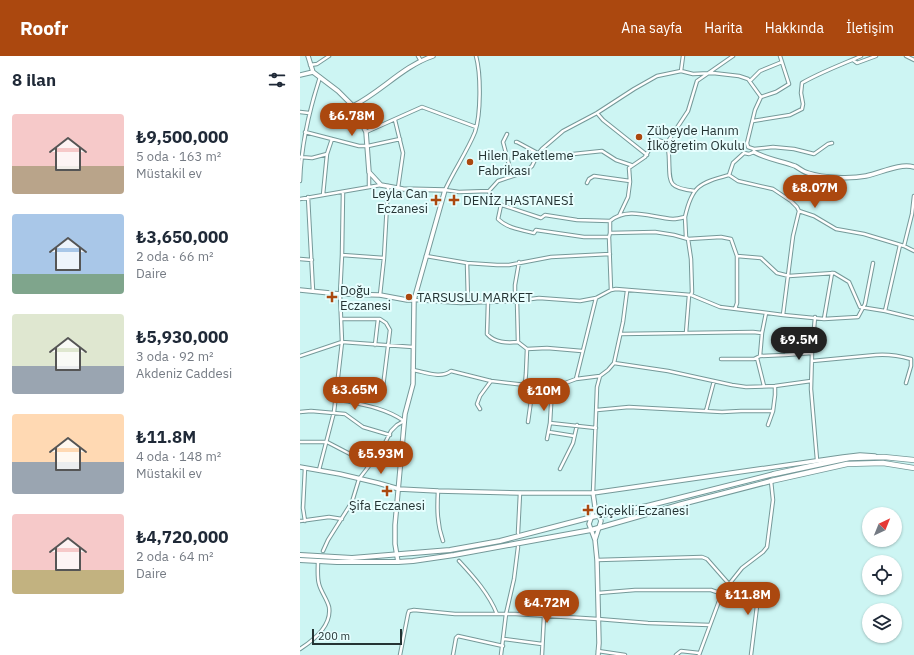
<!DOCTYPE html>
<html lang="tr">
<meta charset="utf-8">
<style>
:root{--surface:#fff;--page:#f2f2f3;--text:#1f2937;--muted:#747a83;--accent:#ab480f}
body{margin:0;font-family:"IBM Plex Sans",sans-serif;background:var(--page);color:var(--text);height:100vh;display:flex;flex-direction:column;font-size:15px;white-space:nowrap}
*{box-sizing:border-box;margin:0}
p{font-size:13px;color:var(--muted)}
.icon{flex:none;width:22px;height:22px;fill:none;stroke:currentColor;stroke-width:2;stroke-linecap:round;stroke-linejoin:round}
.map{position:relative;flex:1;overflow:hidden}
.details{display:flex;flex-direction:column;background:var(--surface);width:300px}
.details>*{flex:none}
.needle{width:26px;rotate:43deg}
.fabs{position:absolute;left:562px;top:451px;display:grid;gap:8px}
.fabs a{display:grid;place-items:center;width:40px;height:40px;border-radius:50%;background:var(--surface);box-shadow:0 1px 3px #0004;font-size:20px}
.scale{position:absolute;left:12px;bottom:10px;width:90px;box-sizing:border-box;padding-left:4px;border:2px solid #243333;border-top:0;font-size:11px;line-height:14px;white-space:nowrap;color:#243333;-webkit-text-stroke:3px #e7fefe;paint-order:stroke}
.price{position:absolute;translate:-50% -34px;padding:0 9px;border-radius:14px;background:var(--accent);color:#fff;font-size:13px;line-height:26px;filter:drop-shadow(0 1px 2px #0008)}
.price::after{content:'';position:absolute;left:50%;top:24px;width:12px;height:9px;margin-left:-6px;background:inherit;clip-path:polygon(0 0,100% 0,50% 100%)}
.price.selected{background:#222;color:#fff}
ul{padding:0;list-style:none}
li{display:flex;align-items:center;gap:12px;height:100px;padding:0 12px}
li span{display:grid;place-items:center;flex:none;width:112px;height:80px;border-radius:4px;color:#555}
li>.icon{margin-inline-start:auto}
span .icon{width:48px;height:48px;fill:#fffc;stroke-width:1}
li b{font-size:17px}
h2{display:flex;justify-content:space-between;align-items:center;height:48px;padding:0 12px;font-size:17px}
header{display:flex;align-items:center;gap:24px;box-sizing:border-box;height:56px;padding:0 20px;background:var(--accent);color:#fff}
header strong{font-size:19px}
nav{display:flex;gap:22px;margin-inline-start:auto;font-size:14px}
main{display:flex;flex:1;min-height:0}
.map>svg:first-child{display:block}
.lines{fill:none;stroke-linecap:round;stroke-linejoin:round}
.street-casing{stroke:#759999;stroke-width:4.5}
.secondary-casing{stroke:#759999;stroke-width:5.5}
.primary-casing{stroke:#759999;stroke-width:6}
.highway-casing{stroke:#759999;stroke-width:6}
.street{stroke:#fff;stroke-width:2.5}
.secondary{stroke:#fff;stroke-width:3.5}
.primary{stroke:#fff;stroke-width:4}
.highway{stroke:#fff;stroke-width:4.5}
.poi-dot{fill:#ab480f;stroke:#e7fefe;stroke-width:1.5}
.labels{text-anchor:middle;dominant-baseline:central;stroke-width:4;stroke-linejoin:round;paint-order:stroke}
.poi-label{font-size:13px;fill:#243333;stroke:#e7fefe;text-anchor:start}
</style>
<header>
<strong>Roofr</strong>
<nav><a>Ana sayfa</a><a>Harita</a><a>Hakkında</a><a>İletişim</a></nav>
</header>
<main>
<section class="details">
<h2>8 ilan<svg class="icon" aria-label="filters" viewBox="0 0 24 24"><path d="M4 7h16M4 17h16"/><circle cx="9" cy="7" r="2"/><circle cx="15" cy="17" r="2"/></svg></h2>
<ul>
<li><span style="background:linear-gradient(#f6c9c9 65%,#b9a48a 0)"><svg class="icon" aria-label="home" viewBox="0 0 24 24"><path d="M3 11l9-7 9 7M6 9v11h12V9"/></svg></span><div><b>₺9,500,000</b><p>5 oda · 163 m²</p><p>Müstakil ev</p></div></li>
<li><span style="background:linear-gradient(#a9c7e8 75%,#7fa58c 0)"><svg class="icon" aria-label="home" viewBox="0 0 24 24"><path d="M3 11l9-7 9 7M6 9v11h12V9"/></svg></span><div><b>₺3,650,000</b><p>2 oda · 66 m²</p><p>Daire</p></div></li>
<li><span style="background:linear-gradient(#dfe7d0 65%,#9aa5b1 0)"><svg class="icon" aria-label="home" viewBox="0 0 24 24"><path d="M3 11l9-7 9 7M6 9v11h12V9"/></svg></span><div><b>₺5,930,000</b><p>3 oda · 92 m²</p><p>Akdeniz Caddesi</p></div></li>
<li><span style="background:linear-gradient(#ffd9b3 60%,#9aa5b1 0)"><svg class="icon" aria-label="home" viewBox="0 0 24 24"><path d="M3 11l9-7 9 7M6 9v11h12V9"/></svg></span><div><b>₺11.8M</b><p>4 oda · 148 m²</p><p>Müstakil ev</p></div></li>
<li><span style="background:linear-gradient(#f6c9c9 70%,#c2b280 0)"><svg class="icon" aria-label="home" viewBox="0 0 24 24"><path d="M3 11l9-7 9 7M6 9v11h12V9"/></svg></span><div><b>₺4,720,000</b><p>2 oda · 64 m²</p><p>Daire</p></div></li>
</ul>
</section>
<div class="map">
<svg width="614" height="599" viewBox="0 0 614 599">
<rect width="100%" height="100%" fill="#cdf5f3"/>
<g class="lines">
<g class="street-casing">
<path id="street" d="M 118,0 L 121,5
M 176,0 C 181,18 181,58 175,76 C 167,96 154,114 145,134 L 159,136 L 189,135 L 198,125 L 225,116 L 232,110 L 238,98 L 242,93 L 263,75 L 297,57 L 334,33 L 357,20 L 381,15 L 393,18 L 413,17 L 439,20 L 448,23 L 461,41 L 455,54 L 447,87 L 448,91 L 454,93
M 606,0 L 614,4
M 553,4 L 557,7 L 576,0
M 10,9 L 17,8 L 29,0
M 381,15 L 383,0
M 450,25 L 460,15 L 482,6
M 461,41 L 476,36 L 489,28 L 480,0
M 0,56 L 9,57
M 297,57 L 303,64 L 347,99
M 95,64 L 103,97 L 98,132
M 453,65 L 490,59 L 502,53 L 503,48 L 501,37 L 502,27 C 521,16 541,9 561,0
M 5,76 L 59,90 L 68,90 L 100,83
M 66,76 L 122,51 L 176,71
M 207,78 L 203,86 L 212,120
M 216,86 L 217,86 L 245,101 L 302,95 L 316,104 L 331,109
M 0,101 L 12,102 L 27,98 L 32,83
M 429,119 L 438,125 L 473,133 L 491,145 L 497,151 L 499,155 L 514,160 L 536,173 L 564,178 L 604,190 L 614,195
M 0,125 C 1,88 9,55 20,21
M 287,127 L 289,123 L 294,120 L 330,125
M 69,130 L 69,116
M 189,135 L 191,142 L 196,147 L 241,162 L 245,159 L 277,164 L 310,165
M 395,135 C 367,132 370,127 369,103 C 369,98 368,92 367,87 L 388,55 L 397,25 L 433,0
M 23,139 L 27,98
M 8,141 L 13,235
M 0,143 L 81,129
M 201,149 L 198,163 C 207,172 221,174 234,177 L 236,174 L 284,181 L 309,181
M 319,160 L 328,141 L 330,126 L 329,112 L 345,101 L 352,89 L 358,84 L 367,87
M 385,161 L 386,181 L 388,183 L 391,203 L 392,236 L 391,239
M 310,177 L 355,176 L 374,179 L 388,183 L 421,181 L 431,183 L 437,200 L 437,247 L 435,253
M 604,190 L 612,158 L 614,140
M 42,199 L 84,202
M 126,200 L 167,207 L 197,209 L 209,209 L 251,201 L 310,198
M 437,200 L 461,202 L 477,217 L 489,220 L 534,217 L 549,226 L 560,251 L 585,255 L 614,262
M 0,203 L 12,204
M 167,207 L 168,246
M 311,234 L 309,181 L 310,177 L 310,165 C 328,150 352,162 373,163 C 377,163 381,162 385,161 C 392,129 400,127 429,119 L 433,107 L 444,97 L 449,98 L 454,96 L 454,93 L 473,91 L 494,93 L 514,98 L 528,88 L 532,87
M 80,239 L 84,202 L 88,130
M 114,244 L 161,247 L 215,245 L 239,242 L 280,245 L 296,242 L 311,234 L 316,233 L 391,239 L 420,251 L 483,259 L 524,263 L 558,261 L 565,248 L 573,207
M 215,245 L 215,229 L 219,206
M 217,245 L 218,286
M 188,246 L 187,278 C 195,287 207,287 218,286 L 227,293 L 226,317 L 225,328
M 585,255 L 600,189
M 483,259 L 493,180 L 499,155
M 515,261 L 512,297 L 511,333 L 517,404
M 42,263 L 80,263 L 86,267 L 90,274 L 83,331
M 524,263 L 532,217
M 386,277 L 389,239
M 321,278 L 453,276 L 462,277
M 75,289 L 78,263
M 227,293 L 247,292 L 282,295
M 0,300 L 42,286 L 113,291
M 460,300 L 485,299 L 512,297
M 457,302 L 464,330
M 421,303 L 454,303 L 460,300 L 462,277 L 466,257
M 512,305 L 576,299 C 588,298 600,300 611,303 L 611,310 L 606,327
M 314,307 L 368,315 L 432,329 L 446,331 L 475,330 L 511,325
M 113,314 C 125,316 141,323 151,315 L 191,325 L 252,332 L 276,323 L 300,320
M 276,323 L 296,242
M 180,353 L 177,348 L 180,340 L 191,325
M 297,354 L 329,351 L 422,356 L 441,355 L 473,355 L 475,339 L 475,330
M 406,355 L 414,325
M 0,356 L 11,355 L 45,358 L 63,371 L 90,379
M 228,366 L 233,330
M 250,367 L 296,372
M 468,369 L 473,355
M 249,376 L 274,380
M 247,383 L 250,367 L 252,332
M 0,386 L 27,386 L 52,399 L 68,411
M 5,412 L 3,452 L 5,465
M 260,413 L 273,387 L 277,369
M 19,414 L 34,356 L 42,286 L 40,238 L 42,199 L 43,136
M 138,435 C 137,453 137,468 143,485
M 293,437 L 297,331 L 300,320 L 308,314 L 314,307 L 323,266 L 327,235
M 0,465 L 29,461 L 42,463
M 218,477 L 220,437
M 23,495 L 28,484 L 52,446 L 59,423 L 82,393 L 91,375 L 97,369 L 104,365 C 84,351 59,348 36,343
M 297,504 L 402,501 L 407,503 L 429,528
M 159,505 C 174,521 189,538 197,558
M 298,537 L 335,534 L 411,534 L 457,550 L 451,599
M 204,583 L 242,588
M 0,593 C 14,584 32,570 29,551 C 27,543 21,536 19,528 C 17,521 18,512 18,505
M 298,595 L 325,599
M 100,599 L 108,558 L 109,555 L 114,554 L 155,558 L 216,558 L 298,563 L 348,567 L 410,569
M 153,599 L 156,582 L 158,580 L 203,590
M 201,599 L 206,558 L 214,523 L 218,491
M 242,599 L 244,560
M 376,599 L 381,595 L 399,597
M 399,599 L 422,537 L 442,512 L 463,496 L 467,491 L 473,444 L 471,425"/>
</g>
<g class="secondary-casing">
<path id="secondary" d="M 8,0 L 13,16
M 0,19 L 13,16 L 38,35 L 53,50 L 66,76 L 69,116 L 81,129 L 103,133 L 145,134 L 114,244 L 113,328 L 105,358 L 95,469 L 95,488 L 98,506
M 53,50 C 81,36 103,10 133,0
M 454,96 C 467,103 481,105 495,110 C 499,112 503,116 508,117 C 524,122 550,123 566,120 C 581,117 599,107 614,111
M 0,234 L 40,238 L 80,239 L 107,244 L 114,244
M 0,411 L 40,418 L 78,427 L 99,433 L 138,435 L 220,437 L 293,437 L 543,401 L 560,399 L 575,400
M 293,437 L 295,451 L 301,465 L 295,484
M 295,451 L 289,468 L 295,484 L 297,504 L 299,587 L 298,599"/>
</g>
<g class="primary-casing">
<path id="primary" d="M 0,499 L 52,502 L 150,494 L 200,485 L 292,461 L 347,450 L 474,418
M 0,504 L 37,506 L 98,506 L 113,505 L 154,499 L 291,474 L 382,448 L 471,425"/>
</g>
<g class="highway-casing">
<path id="highway" d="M 474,418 L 549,402 L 584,401 L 614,404
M 471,425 L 547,408 L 583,407 L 614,412"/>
</g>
<use href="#street" class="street"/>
<use href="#secondary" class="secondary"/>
<use href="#primary" class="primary"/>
<use href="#highway" class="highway"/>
</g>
<g class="poi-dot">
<circle cx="339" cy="81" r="4"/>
<circle cx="170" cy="106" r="4"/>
<path d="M134 138h4v4h4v4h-4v4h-4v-4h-4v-4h4z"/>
<path d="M152 138h4v4h4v4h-4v4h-4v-4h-4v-4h4z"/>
<path d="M30 235h4v4h4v4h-4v4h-4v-4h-4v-4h4z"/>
<circle cx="109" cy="241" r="4"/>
<path d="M85 429h4v4h4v4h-4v4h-4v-4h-4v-4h4z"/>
<path d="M286 448h4v4h4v4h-4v4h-4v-4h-4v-4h4z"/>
</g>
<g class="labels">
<g class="poi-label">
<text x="347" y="74">Zübeyde Hanım<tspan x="347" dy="15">İlköğretim Okulu</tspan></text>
<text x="178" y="99">Hilen Paketleme<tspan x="178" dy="15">Fabrikası</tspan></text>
<text x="128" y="137" text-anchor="end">Leyla Can<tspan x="128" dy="15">Eczanesi</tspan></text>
<text x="163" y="144">DENİZ HASTANESİ</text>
<text x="40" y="234">Doğu<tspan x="40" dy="15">Eczanesi</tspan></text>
<text x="117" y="241">TARSUSLU MARKET</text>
<text x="87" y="449" text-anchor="middle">Şifa Eczanesi</text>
<text x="296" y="454">Çiçekli Eczanesi</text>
</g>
</g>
</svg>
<div class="fabs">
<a><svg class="needle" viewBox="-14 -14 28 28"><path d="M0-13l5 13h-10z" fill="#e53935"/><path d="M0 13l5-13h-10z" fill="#747a83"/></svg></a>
<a><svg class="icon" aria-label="locate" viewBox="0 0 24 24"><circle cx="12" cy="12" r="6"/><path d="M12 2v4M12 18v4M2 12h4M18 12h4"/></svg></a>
<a><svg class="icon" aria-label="layers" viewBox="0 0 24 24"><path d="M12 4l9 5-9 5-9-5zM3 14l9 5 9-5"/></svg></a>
</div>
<div class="scale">200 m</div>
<b class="price" style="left:52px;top:81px">₺6.78M</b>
<b class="price" style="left:515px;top:153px">₺8.07M</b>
<b class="price selected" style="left:499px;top:305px">₺9.5M</b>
<b class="price" style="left:55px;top:355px">₺3.65M</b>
<b class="price" style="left:244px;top:356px">₺10M</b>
<b class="price" style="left:81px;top:419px">₺5.93M</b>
<b class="price" style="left:448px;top:560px">₺11.8M</b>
<b class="price" style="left:247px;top:568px">₺4.72M</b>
</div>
</main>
